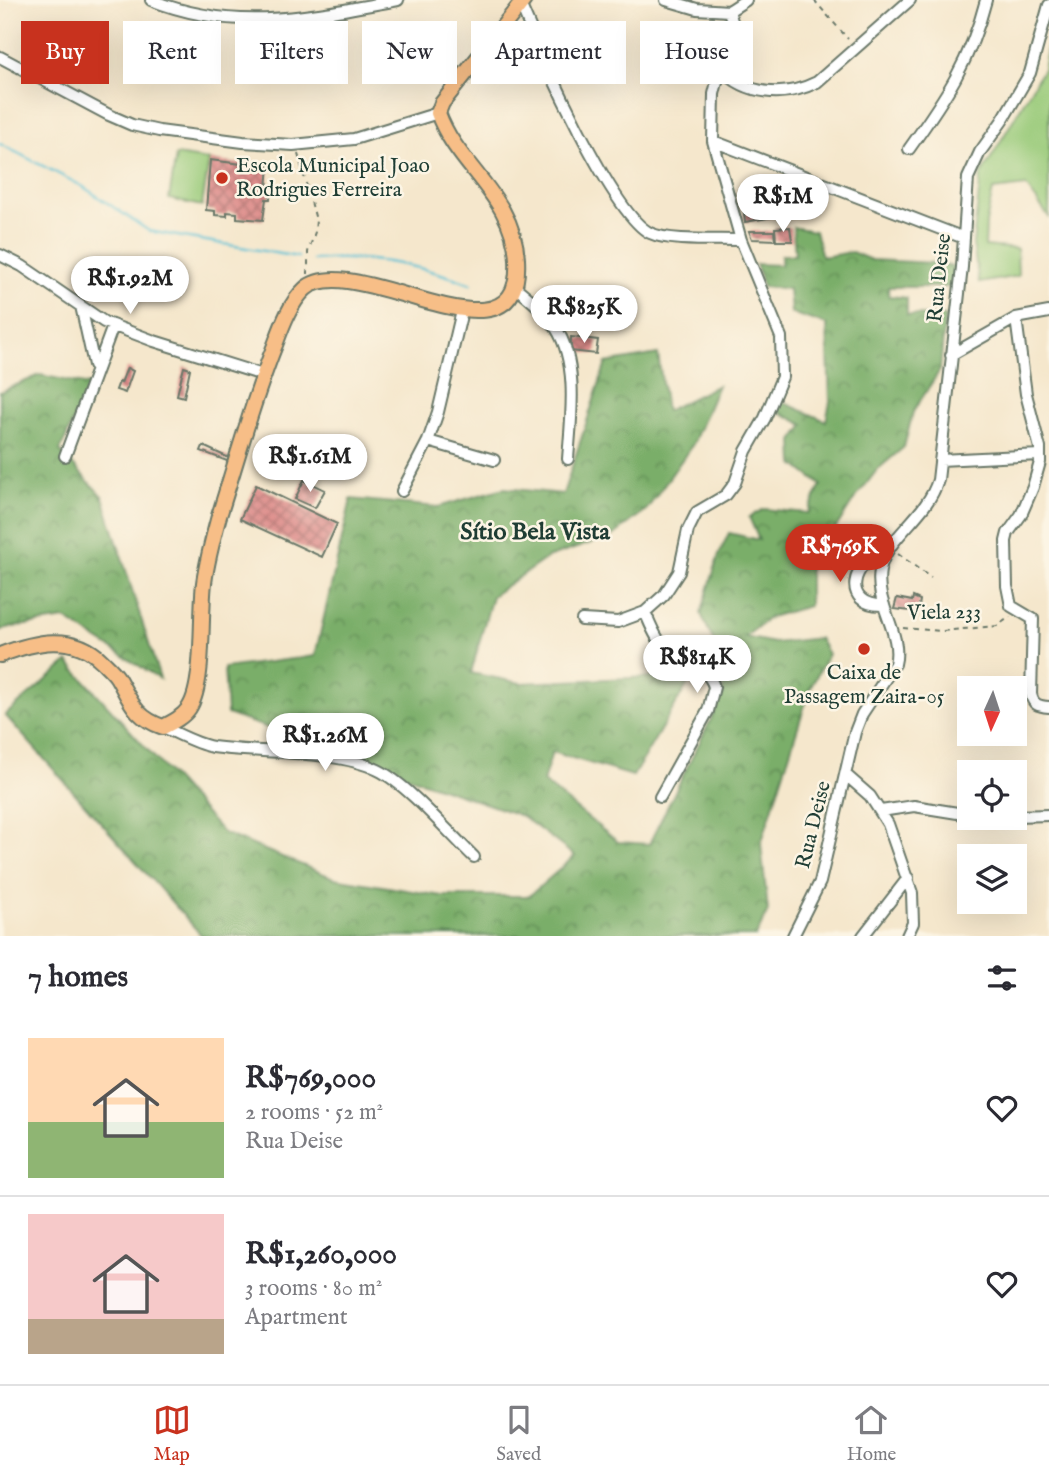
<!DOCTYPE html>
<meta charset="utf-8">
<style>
:root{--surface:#fff;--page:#f7f7f7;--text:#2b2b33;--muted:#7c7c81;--line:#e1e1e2;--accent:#c8321e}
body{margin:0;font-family:"IM FELL English",serif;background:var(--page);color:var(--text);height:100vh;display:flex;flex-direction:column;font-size:26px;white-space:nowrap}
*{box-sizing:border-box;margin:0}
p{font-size:23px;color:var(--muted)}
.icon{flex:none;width:38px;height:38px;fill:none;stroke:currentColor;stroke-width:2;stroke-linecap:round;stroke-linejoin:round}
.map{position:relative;height:936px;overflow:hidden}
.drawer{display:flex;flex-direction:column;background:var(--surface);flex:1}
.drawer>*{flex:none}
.banner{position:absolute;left:21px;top:21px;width:1008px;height:63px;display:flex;gap:14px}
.needle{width:46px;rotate:183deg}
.controls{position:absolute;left:957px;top:676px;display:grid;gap:14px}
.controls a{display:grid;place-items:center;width:70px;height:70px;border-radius:0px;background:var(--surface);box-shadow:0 7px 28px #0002;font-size:35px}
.price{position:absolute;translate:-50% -60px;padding:0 16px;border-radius:24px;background:#fff;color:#222;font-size:23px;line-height:46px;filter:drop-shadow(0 2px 4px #0008)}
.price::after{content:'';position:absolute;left:50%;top:42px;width:21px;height:16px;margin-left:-10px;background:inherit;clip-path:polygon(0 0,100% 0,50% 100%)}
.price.selected{background:var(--accent);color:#fff}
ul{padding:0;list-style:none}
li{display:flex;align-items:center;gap:21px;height:175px;padding:0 28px}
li+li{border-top:2px solid var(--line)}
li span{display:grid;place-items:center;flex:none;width:196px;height:140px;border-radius:0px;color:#555}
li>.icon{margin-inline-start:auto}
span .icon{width:84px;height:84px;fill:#fffc;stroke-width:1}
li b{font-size:30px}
h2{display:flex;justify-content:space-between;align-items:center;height:84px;padding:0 28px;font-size:30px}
.chip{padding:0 24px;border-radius:0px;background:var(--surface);box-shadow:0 7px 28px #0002;font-size:24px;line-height:63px}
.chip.selected{background:var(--accent);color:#fff}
.dock{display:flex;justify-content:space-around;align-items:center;height:98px;border-top:2px solid var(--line);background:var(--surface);font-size:19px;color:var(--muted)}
.dock a{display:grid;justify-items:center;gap:4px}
.dock .selected{color:var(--accent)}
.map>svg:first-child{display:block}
.grass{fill:#99ca79;stroke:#5c8456;stroke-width:2}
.forest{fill:url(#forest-crowns);stroke:#4c764e;stroke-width:2}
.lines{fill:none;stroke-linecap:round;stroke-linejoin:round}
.stream{stroke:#57c0d4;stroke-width:2.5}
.building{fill:url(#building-cross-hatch)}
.minor-casing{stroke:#6a7869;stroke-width:14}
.major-casing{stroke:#6a7869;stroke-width:18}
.path{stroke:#6a7869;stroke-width:2;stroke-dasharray:5 5;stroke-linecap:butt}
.minor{stroke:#fff;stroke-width:10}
.major{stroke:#f7be87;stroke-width:14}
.poi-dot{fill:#c8321e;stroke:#fcf5e5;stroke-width:2.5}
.labels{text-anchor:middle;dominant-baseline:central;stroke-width:5;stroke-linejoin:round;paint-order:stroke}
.poi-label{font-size:21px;fill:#1f3d34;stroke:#fcf5e5;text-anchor:start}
.street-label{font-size:21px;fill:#1f3d34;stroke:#fcf5e5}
.quarter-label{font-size:24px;font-weight:bold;fill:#1f3d34;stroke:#fcf5e5}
</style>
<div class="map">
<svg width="1049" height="936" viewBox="0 0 1049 936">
<defs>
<pattern id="forest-crowns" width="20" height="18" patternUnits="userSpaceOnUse" patternTransform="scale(1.75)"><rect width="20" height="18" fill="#7aae69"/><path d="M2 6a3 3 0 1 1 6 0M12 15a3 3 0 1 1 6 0" fill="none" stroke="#638f57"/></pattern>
<pattern id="building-cross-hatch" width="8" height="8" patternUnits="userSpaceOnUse" patternTransform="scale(1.75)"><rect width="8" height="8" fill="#de8d8b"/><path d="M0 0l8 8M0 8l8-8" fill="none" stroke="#b37472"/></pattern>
</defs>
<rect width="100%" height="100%" fill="#fcf5e5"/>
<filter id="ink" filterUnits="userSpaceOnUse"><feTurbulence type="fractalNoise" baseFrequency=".0143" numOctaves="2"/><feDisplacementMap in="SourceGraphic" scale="14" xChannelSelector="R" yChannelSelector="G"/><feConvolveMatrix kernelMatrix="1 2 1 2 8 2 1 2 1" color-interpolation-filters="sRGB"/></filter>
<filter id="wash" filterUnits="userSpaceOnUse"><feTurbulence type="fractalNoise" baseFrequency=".00686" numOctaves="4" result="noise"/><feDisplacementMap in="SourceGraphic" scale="28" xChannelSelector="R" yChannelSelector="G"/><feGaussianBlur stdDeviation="1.57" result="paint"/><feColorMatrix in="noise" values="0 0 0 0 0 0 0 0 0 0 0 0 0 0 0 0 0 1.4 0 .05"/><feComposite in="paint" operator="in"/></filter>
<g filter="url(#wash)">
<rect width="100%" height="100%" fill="#f5e7cc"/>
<path class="grass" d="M 1049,39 L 1049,217 L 1026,186 L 993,190 L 986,223 L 985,246 L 1017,249 L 1018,276 L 979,283 L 973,244 L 981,175 L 1043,69 Z
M 176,155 L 209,160 L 202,206 L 169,199 Z"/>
<path class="forest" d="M 793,227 L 815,231 L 822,257 L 852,252 L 871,260 L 935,263 L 955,267 L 954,287 L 888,287 L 889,296 L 907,298 L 907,315 L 945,316 L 940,370 L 913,412 L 904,447 L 877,470 L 852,503 L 809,569 L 809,606 L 770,617 L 745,637 L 774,643 L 819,638 L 828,654 L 810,689 L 761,844 L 768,911 L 756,936 L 202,936 L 5,715 L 68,662 L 223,833 L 334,878 L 442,896 L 529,896 L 575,856 L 522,816 L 227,714 L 224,668 L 315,656 L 351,499 L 438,507 L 504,488 L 563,494 L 606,363 L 658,354 L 666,411 L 718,385 L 693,444 L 647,509 L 614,535 L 547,558 L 492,596 L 471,673 L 521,683 L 693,675 L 633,776 L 552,752 L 543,782 L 618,842 L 649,844 L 723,695 L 722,660 L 701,614 L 719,554 L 729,533 L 759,540 L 749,517 L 764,509 L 808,513 L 821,485 L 794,464 L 793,441 L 804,425 L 774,409 L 778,400 L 826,421 L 830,402 L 827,325 L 791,313 L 789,289 L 763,287 L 756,264 L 781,265 L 781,255 L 795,255 Z
M 40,375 L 89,385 L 60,451 L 103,497 L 160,679 L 65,619 L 6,628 L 0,631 L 0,392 Z"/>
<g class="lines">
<path class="stream" d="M 0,144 L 82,186 L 149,231 L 298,257
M 313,260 C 366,255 421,265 471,284"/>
</g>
<g id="blocks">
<path class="building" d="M 210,160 L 242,164 L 242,161 L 254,162 L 254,166 L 255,163 L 269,165 L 267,189 L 271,189 L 270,199 L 266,199 L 263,220 L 237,218 L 237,213 L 227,212 L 227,216 L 215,215 L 215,211 L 206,210 Z
M 772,210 L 773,217 L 745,222 L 744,213 Z
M 790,227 L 792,241 L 776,241 L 775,228 Z
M 749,231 L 774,231 L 775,240 L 752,239 Z
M 571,337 L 598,340 L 596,354 L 571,351 Z
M 184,367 L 190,369 L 184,397 L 177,395 Z
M 127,368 L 133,371 L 125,393 L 116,390 L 119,382 L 121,383 Z
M 203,446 L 229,458 L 227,461 L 201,451 Z
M 304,480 L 325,490 L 315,508 L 295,499 Z
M 256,485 L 337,524 L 322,557 L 240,519 Z
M 913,597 L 920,600 L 918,612 L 894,609 L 897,598 L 912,601 Z"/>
</g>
</g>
<g filter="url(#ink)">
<use href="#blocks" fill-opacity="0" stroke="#6a7869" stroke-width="2"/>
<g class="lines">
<g class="minor-casing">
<path id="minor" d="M 151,0 C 237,34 311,16 398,0
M 666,0 L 697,9 L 729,11 L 746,0
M 521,6 C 539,49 612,215 650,233 C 669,242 719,239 741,240
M 0,57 L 109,115 L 132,125 L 159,131 L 243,142 L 293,145 L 354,139 L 438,113
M 721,69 C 747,96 785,98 817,82 L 910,0
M 713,141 L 964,238
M 909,149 C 946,97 970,62 986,0
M 0,255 L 22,266 L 104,322 L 154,341 L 263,375
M 513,285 C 528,298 546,311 556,328 C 579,364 571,418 568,459
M 81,306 L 94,365
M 1016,318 L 1026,394 L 1040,448 L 1040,462 L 1033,487 L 1021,515 L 1008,533 L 1006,541 L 1007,586 L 1011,606 L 1033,619 L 1031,694 C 1033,705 1038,706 1049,707
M 951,355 L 1016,318 L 1049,312
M 428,441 L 494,460
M 65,456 L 113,326
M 940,460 L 1040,455
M 402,491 L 428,441 L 438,412 L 462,311
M 883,556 C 852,559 840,607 884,605
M 645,612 C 652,628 657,643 672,654 C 687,665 709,667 714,687 L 708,711 L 660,797
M 582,620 L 618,622 L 645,612 L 664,595 L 679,572 L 688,530 L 697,512 L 726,495 L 735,483 L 746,451 L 765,418 L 782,377 L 781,337 L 741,240 L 713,141 L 714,94 L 732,21 L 729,11
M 163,727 C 179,734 196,744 213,747 C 261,754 336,749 378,770 C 407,784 449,833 474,857
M 846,775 L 870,796 L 888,824 L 912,893 L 913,923 L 907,936
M 881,811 L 914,806 L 970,815
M 1015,816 L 1049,815
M 793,936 L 820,882 L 855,732 L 862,714 L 895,664 C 903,633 874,604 880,570 C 886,537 927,517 938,480 L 962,267 L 968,178 L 980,152 L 1002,121 L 1030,73 L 1049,5
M 863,936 L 908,878"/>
</g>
<g class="major-casing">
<path id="major" d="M 0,655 C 34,642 73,632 102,661 C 107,666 113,671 117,677 C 131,701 134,717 163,727 C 173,722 183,717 189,708 C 205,684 200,614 204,583 C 207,560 213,538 219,516 C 237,459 253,400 275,345 C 282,326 290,303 305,289 C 353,246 524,378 517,259 C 513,195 457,167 438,113 L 442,103 L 524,0"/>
</g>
<path class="path" d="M 814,0 L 848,39
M 298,154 L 316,220 L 315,232 L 308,252 L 308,274
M 898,554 L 931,578
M 903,628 L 942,631 L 997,626 L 1010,617"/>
<use href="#minor" class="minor"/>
<use href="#major" class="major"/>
</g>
</g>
<g class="poi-dot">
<circle cx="222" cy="178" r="7"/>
<circle cx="864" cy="649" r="7"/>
</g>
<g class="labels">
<g class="poi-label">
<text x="236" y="166">Escola Municipal Joao<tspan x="236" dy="24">Rodrigues Ferreira</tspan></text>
<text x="864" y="673" text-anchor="middle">Caixa de<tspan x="864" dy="24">Passagem Zaira-05</tspan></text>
</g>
<g class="street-label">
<text transform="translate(940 278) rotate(-84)">Rua Deise</text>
<text transform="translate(944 613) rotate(-1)">Viela 233</text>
<text transform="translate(814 825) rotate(-76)">Rua Deise</text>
</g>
<g class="quarter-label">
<text x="535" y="532">Sítio Bela Vista</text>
</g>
</g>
</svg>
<div class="controls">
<a><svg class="needle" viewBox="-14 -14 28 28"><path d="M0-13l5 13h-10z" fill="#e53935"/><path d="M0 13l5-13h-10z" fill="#7c7c81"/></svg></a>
<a><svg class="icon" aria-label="locate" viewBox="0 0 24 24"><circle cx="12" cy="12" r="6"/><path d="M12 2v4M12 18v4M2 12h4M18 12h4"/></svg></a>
<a><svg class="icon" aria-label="layers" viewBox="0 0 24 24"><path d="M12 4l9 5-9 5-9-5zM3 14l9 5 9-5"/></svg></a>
</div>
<b class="price" style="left:783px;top:234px">R$1M</b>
<b class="price" style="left:130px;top:316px">R$1.92M</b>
<b class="price" style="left:584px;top:345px">R$825K</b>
<b class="price" style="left:310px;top:494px">R$1.61M</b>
<b class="price selected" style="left:840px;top:584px">R$769K</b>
<b class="price" style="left:697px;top:695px">R$814K</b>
<b class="price" style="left:325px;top:773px">R$1.26M</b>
<div class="banner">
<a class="chip selected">Buy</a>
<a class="chip">Rent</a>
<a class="chip">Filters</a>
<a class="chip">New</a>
<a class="chip">Apartment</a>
<a class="chip">House</a>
</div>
</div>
<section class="drawer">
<h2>7 homes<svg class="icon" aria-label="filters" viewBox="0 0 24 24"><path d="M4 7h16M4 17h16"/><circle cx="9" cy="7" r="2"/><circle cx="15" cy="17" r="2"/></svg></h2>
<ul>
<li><span style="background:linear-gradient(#ffd9b3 60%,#8fb573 0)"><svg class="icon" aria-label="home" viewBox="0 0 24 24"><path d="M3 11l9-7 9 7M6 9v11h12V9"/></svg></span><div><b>R$769,000</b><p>2 rooms · 52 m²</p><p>Rua Deise</p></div><svg class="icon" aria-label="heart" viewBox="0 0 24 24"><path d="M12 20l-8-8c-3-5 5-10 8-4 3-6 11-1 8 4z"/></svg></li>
<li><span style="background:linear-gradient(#f6c9c9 75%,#b9a48a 0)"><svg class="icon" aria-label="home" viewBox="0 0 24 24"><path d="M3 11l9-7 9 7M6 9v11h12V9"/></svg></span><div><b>R$1,260,000</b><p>3 rooms · 80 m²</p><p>Apartment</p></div><svg class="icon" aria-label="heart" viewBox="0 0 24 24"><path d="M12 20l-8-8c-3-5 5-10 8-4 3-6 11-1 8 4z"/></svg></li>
</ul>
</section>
<nav class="dock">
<a class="selected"><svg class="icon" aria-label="map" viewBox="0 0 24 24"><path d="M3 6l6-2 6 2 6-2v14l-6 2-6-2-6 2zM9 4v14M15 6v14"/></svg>Map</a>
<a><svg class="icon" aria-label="saved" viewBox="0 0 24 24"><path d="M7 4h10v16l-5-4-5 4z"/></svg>Saved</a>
<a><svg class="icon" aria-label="home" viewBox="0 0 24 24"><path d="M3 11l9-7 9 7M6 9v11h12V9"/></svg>Home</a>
</nav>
